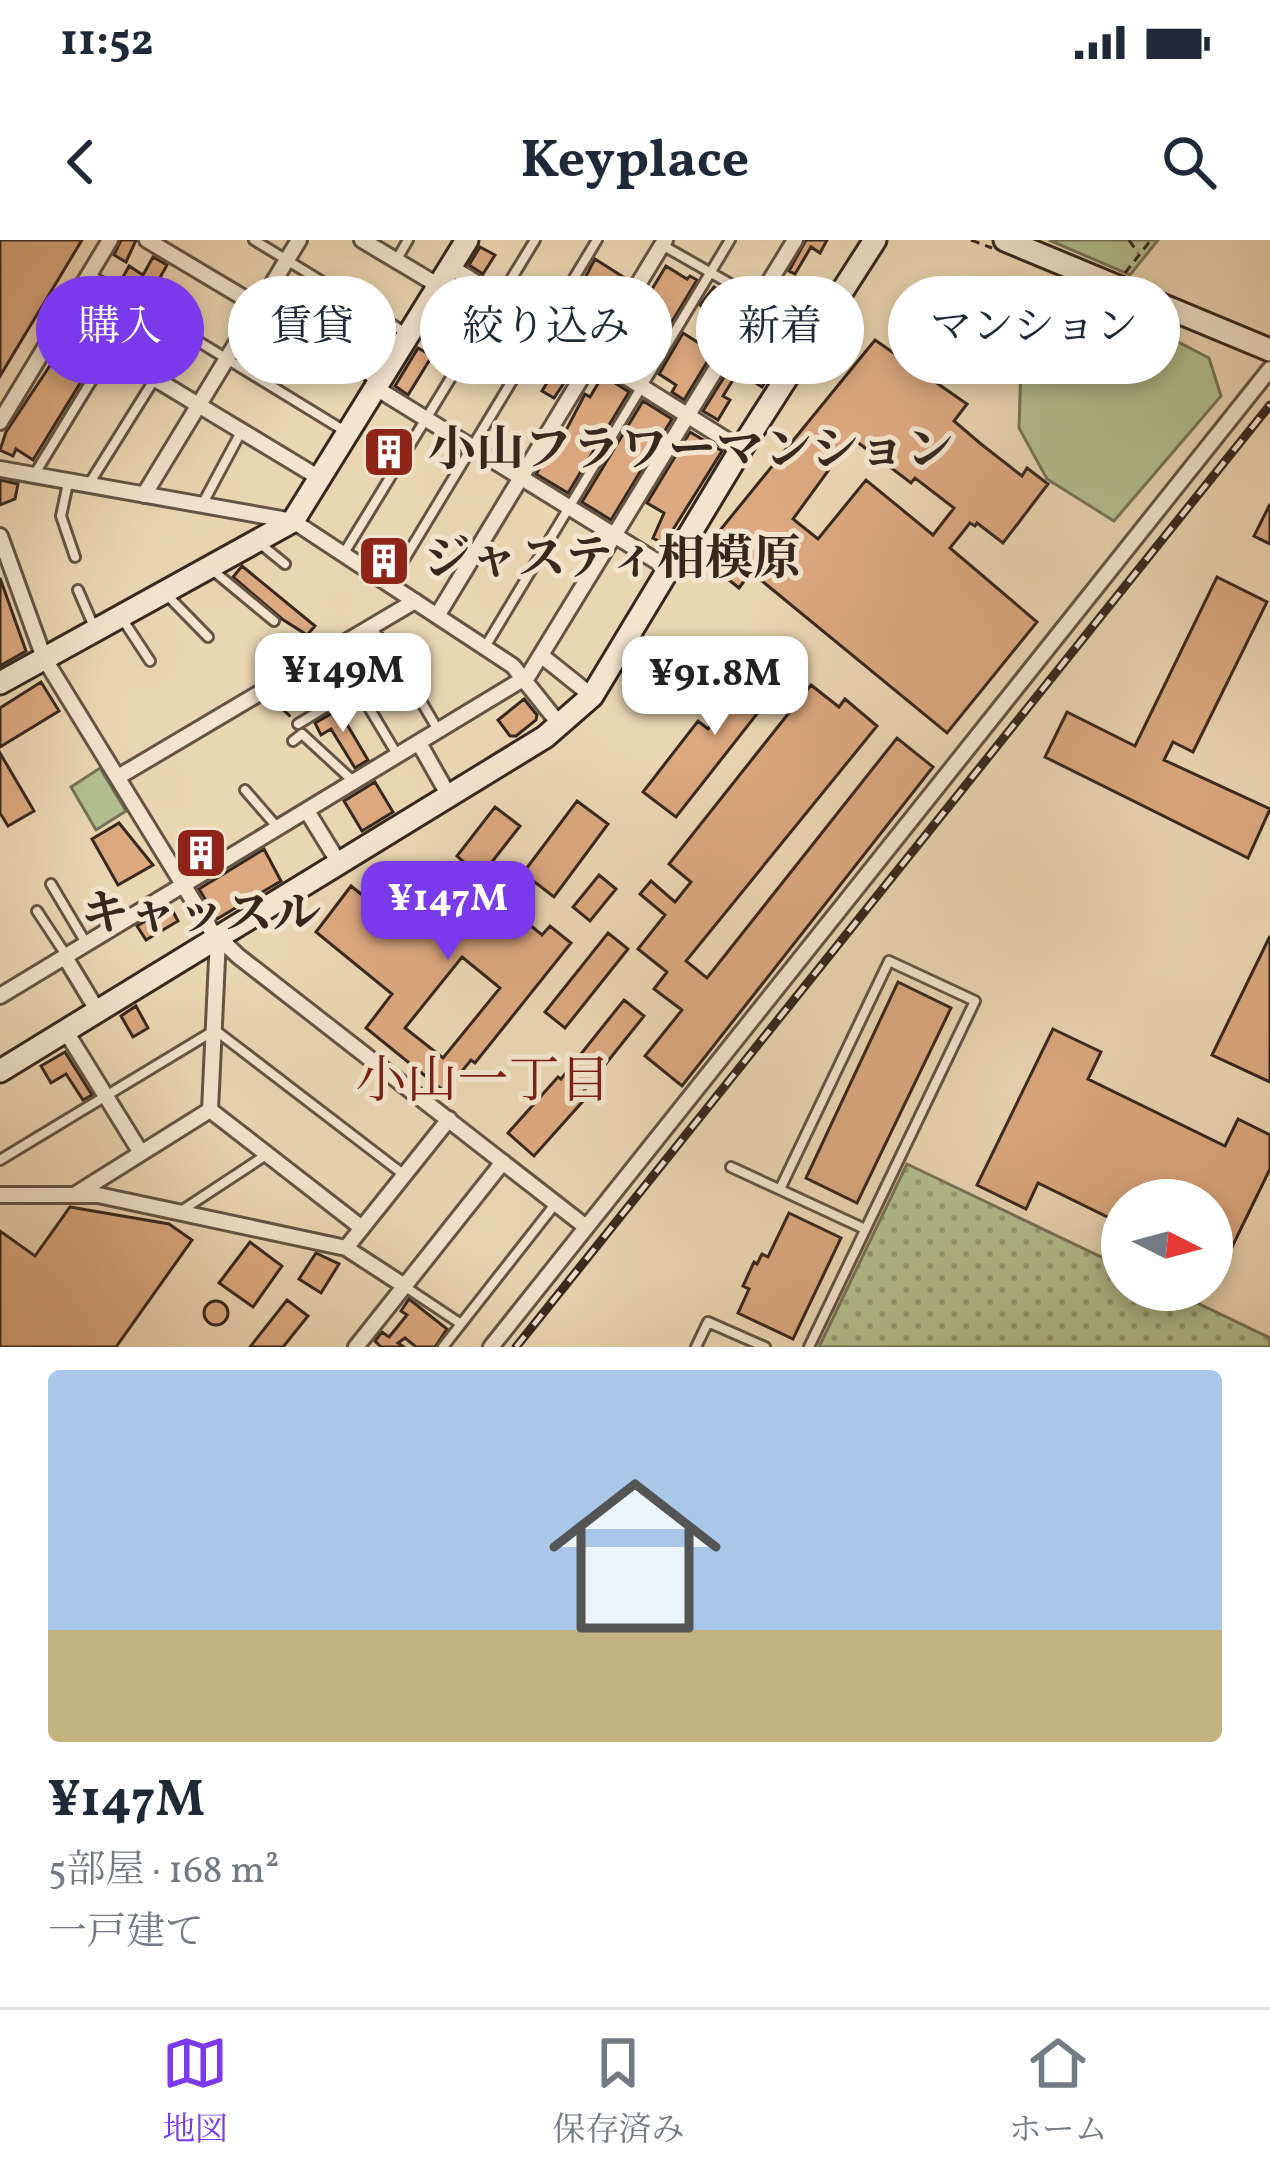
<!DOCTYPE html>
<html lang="ja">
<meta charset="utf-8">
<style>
:root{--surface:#fff;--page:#f6f6f7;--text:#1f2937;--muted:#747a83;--line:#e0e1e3;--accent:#7c3aed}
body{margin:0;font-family:Vollkorn,"Noto Serif JP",serif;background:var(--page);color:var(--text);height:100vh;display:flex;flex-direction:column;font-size:45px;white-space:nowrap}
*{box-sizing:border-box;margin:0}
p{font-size:39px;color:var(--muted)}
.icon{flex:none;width:66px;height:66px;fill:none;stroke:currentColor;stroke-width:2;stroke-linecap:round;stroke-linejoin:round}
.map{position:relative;height:1107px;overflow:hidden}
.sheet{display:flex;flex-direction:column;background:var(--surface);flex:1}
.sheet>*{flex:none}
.guide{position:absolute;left:36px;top:36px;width:1200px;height:108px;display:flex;gap:24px}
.needle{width:78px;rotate:96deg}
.tools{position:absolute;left:1101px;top:939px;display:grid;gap:24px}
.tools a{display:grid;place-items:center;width:132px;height:132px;border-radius:50%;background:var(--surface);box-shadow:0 6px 18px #0003;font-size:60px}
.price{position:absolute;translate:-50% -102px;padding:0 27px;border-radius:24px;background:#fff;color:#222;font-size:39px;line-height:78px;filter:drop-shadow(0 3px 6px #0008)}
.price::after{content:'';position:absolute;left:50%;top:72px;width:36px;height:27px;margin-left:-18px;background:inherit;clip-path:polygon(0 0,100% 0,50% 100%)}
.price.current{background:var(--accent);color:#fff}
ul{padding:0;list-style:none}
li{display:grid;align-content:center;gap:24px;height:636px;padding:0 48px}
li+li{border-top:3px solid var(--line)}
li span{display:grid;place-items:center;height:372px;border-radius:12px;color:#555}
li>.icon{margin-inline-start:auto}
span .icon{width:216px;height:216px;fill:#fffc;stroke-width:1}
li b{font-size:51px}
.chip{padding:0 42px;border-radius:54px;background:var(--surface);box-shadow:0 6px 18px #0003;font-size:42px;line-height:108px}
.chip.current{background:var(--accent);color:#fff}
.status{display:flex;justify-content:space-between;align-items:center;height:84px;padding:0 60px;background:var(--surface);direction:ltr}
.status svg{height:33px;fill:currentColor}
header{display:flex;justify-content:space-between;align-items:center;height:156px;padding:0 48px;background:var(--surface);font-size:54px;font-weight:700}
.menu{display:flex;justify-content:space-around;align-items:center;height:168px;border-top:3px solid var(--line);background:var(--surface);font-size:33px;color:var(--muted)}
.menu a{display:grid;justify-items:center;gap:6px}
.menu .current{color:var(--accent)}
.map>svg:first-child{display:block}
.grass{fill:url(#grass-dots);stroke:#757457;stroke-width:3}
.green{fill:#b3bf8f;stroke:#757457;stroke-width:3}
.building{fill:#dca87f;stroke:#37281f;stroke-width:3;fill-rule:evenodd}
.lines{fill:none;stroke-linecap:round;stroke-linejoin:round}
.lane-casing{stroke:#645444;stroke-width:14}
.street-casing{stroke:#645444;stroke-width:20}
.secondary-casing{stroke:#37281f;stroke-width:27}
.path{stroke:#37281f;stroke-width:3;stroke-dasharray:9 6;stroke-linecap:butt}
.lane{stroke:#f2e4cd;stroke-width:8}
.street{stroke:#f2e4cd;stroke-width:14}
.secondary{stroke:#f2e4cd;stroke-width:21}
.rail-casing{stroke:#37281f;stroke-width:9}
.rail{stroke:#f2e4cd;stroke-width:4.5;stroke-dasharray:14;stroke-linecap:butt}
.labels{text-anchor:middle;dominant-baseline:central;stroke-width:10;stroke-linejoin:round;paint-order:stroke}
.poi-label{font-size:48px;font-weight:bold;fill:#37281f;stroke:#f2e4cd;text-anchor:start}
.neighbourhood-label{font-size:51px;fill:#7a1f14;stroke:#f2e4cd}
</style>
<div class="status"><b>11:52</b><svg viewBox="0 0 49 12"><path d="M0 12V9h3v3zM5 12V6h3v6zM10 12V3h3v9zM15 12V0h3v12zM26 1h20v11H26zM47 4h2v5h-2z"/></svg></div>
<header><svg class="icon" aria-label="back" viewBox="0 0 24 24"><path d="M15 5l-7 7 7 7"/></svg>Keyplace<svg class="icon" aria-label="search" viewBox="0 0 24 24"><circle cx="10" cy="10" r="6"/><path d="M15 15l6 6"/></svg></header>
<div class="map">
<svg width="1270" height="1107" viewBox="0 0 1270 1107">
<defs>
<pattern id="grass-dots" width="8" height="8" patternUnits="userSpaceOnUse" patternTransform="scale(3)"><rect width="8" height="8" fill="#b3bf8f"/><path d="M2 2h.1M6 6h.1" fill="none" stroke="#929b74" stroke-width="1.8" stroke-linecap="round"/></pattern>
</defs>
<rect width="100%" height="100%" fill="#ebd6b2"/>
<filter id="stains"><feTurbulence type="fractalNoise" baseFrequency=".00167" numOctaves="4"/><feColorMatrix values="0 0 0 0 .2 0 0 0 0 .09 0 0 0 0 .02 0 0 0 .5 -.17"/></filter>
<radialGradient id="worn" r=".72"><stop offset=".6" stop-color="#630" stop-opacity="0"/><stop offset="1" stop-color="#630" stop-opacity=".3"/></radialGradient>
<path class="grass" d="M 907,924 L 1122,1027 L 1122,1050 L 1170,1050 L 1270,1098 L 1270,1107 L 819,1107 Z"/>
<path class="green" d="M 1049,0 L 1158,0 L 1130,35 Z
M 1080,51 L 1209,118 L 1221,156 L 1114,281 L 1047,239 L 1019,188 L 1021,124 Z
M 100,528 L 126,571 L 96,590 L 71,547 Z"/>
<path class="building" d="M 0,0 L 82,0 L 0,136 Z
M 121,0 L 136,0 L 126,22 L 114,15 Z
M 806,0 L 827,0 L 820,13 L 811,7 L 795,34 L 789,31 Z
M 480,7 L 495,15 L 483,34 L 469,25 Z
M 153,17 L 167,25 L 157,43 L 167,49 L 157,66 L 135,53 L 139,48 L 122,39 L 129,26 L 143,35 Z
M 595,19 L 628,40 L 590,101 L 561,83 Z
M 666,26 L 687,39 L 690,36 L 697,40 L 641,133 L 612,115 Z
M 457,44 L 472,53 L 459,74 L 445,65 Z
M 714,47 L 728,56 L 725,61 L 739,70 L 729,86 L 700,65 Z
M 762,76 L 794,94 L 788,104 L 763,90 L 750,112 L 775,126 L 762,147 L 738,132 L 723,156 L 730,160 L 718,180 L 703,171 Z
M 683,93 L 713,112 L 684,160 L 672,152 L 676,145 L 659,134 Z
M 64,97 L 79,106 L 66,130 L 82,140 L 33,220 L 16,209 L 13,216 L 0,210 L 6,192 L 61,109 Z
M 491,97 L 518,115 L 510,128 L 483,111 Z
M 875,100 L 967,164 L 954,181 L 981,204 L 1022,236 L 1027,228 L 1048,244 L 1003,303 L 977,283 L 975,286 L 970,283 L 950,308 L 1037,382 L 947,493 L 751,332 L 739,348 L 699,316 ZM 852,198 L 911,243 L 915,238 L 954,268 L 933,295 L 866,240 L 818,299 L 793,279 Z
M 418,108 L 432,116 L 408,155 L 395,146 Z
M 566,112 L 579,120 L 554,158 L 542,151 Z
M 603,135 L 629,152 L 568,253 L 536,234 L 560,195 L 563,196 L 585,154 L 590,157 Z
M 643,161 L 672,179 L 611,280 L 582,262 Z
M 690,192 L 722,211 L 664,304 L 653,298 L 664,273 L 647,263 Z
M 388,197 L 401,204 L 387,226 L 376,219 Z
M 0,240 L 18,244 L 15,259 L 0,265 Z
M 1270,264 L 1270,304 L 1254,296 Z
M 242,326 L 315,386 L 307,395 L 282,379 L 233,337 Z
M 1217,337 L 1267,362 L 1193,512 L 1173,502 L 1164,520 L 1270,569 L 1248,618 L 1045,517 L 1067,472 L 1135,506 Z
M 0,338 L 26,411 L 0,426 Z
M 770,410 L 793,428 L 676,577 L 643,552 L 698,481 L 708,489 Z
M 41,442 L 59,471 L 0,507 L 0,468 Z
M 811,445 L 839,467 L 845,459 L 877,486 L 686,721 L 707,738 L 897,498 L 933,527 L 682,846 L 645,816 L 682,770 L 654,749 L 667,732 L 638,709 L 665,675 L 640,654 L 651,641 L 675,662 L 691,642 L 669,624 Z
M 524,459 L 537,475 L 536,480 L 516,496 L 510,496 L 498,480 Z
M 343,467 L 350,478 L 345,481 L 368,520 L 355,528 L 331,489 L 321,495 L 315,483 Z
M 0,513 L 34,571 L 8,586 L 0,573 Z
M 375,542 L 393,572 L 362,591 L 344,561 Z
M 577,561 L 608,584 L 554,657 L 523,633 Z
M 495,567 L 520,586 L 477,641 L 542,695 L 550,686 L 571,703 L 475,823 L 471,820 L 445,852 L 366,788 L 392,754 L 316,692 L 351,646 L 386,674 L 389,670 L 414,690 L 466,624 L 457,616 ZM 462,717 L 500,748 L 443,818 L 405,788 Z
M 119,583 L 153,625 L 118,645 L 92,599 Z
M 214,593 L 223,608 L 187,629 L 178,615 Z
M 264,609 L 281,641 L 217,679 L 199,649 Z
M 599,635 L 616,649 L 590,681 L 573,667 Z
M 170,666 L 178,681 L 146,700 L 137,686 Z
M 608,693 L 628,709 L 565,788 L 545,772 Z
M 1270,696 L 1270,842 L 1212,815 Z
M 898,742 L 951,768 L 857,963 L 806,938 Z
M 624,760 L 644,776 L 580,856 L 584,860 L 534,916 L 508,893 L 558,837 L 561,839 Z
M 136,766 L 148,788 L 133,797 L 121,776 Z
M 1053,789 L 1101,812 L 1088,839 L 1225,906 L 1238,879 L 1270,895 L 1270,929 L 1212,1048 L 1212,960 L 1122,960 L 1122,984 L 1038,943 L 1026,969 L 977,945 Z
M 65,812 L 92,855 L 83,860 L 66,834 L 51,843 L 41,826 Z
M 70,967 L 169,984 L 192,1000 L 116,1107 L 0,1107 L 0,991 L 35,1016 Z
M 789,973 L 841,998 L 793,1099 L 738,1073 L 749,1049 L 743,1046 L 754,1022 L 757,1024 L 762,1014 L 768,1017 Z
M 250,1002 L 282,1026 L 253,1067 L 219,1043 Z
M 316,1013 L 339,1024 L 321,1053 L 299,1039 Z
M 409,1059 L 447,1089 L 435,1107 L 416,1107 L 405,1098 L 398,1103 L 404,1107 L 381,1107 L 375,1101 L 382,1092 L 389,1097 L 407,1075 L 401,1071 Z
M 287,1060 L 308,1076 L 283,1107 L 250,1107 Z
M204 1073a12 12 0 1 1 24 0a12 12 0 1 1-24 0Z"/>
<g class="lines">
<g class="lane-casing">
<path id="lane" d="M 254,0 L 406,93
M 662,5 L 757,59
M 397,19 L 408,0
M 90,35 L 343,190
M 34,235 L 109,112
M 68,243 L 61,276 L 75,317
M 89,244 L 154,140
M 203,263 L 241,192
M 258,302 L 285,324
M 344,313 L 535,0
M 210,328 L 274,381
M 390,343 L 597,0
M 78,350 L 94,387
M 165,353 L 208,397
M 121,377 L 150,421
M 372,389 L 397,420 L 438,490
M 485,407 L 730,0
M 335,411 L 398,516
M 298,484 L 357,448
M 293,501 L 302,494 L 353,541
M 245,550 L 278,588
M 51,644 L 86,703
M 37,671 L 66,715
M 0,920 L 215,790 L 403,934
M 731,927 L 865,989
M 780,949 L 889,721 L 975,761 L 809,1107
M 181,971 L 266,915
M 404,1046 L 461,1084
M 443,1107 L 556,963
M 696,1107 L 708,1082 L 765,1107"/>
</g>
<g class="street-casing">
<path id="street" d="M 147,0 L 381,140
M 362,0 L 439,46
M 451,27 L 741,209
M 758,60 L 815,93
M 61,82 L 321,239
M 376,148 L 669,329
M 0,182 L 110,0
M 0,229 L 293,281 L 513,426 L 560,485
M 144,255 L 299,0
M 0,296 L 44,418 L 211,690 L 238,716 L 586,987
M 437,376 L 665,0
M 542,416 L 592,456
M 419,503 L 449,556
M 118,537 L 415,361
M 307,571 L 339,623
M 65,717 L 97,770
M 0,756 L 528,436 L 795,0
M 65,790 L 141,913
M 210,870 L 362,988
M 76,954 L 210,870 L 218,698
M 0,955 L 98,955 L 346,1008 L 403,1045
M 346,1008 L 449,879
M 356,1107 L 503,922
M 491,1107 L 1270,129"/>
</g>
<g class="secondary-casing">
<path id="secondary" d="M 1005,0 L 1270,110
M 0,443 L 293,281 L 467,0
M 0,831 L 545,497 L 592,456 L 741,209 L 875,0"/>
</g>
<path class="path" d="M 971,0 L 992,8
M 1129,0 L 1138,13
M 1125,33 L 1151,0
M 273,460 L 292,478"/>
<use href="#lane" class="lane"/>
<use href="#street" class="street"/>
<use href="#secondary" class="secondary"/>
<g class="rail-casing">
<path id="rail" d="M 516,1107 L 1270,165"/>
</g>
<use href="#rail" class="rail"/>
</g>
<defs>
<g id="building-square" transform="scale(2.7)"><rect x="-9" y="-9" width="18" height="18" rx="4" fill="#8f2418" stroke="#f2e4cd"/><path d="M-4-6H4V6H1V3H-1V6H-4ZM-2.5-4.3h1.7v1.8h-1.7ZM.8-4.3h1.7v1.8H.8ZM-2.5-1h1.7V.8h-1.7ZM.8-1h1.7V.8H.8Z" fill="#fff"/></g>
</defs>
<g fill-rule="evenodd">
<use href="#building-square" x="389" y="212"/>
<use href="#building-square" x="384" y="321"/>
<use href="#building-square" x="201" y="613"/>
</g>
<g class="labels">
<g class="poi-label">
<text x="428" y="212">小山フラワーマンション</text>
<text x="423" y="321">ジャスティ相模原</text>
<text x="201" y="676" text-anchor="middle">キャッスル</text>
</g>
<g class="neighbourhood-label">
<text x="483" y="843">小山一丁目</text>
</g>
</g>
<rect width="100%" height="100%" filter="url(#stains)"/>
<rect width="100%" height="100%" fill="url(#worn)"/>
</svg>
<div class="tools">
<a><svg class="needle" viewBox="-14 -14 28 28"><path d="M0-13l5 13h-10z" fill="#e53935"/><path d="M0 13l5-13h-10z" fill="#747a83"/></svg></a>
</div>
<b class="price" style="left:343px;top:495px">¥149M</b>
<b class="price" style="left:715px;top:498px">¥91.8M</b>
<b class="price current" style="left:448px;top:723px">¥147M</b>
<div class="guide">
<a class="chip current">購入</a>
<a class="chip">賃貸</a>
<a class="chip">絞り込み</a>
<a class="chip">新着</a>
<a class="chip">マンション</a>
</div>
</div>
<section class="sheet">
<ul>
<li><span style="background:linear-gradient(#a9c7e8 70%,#c2b280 0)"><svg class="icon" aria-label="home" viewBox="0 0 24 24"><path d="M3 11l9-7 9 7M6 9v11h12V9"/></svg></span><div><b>¥147M</b><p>5部屋 · 168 m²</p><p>一戸建て</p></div></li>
</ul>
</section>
<nav class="menu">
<a class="current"><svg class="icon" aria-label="map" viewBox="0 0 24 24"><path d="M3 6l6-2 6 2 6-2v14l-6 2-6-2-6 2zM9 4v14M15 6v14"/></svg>地図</a>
<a><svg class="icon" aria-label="saved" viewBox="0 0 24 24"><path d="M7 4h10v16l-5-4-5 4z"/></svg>保存済み</a>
<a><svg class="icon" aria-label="home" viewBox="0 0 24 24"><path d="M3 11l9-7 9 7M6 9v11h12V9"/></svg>ホーム</a>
</nav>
